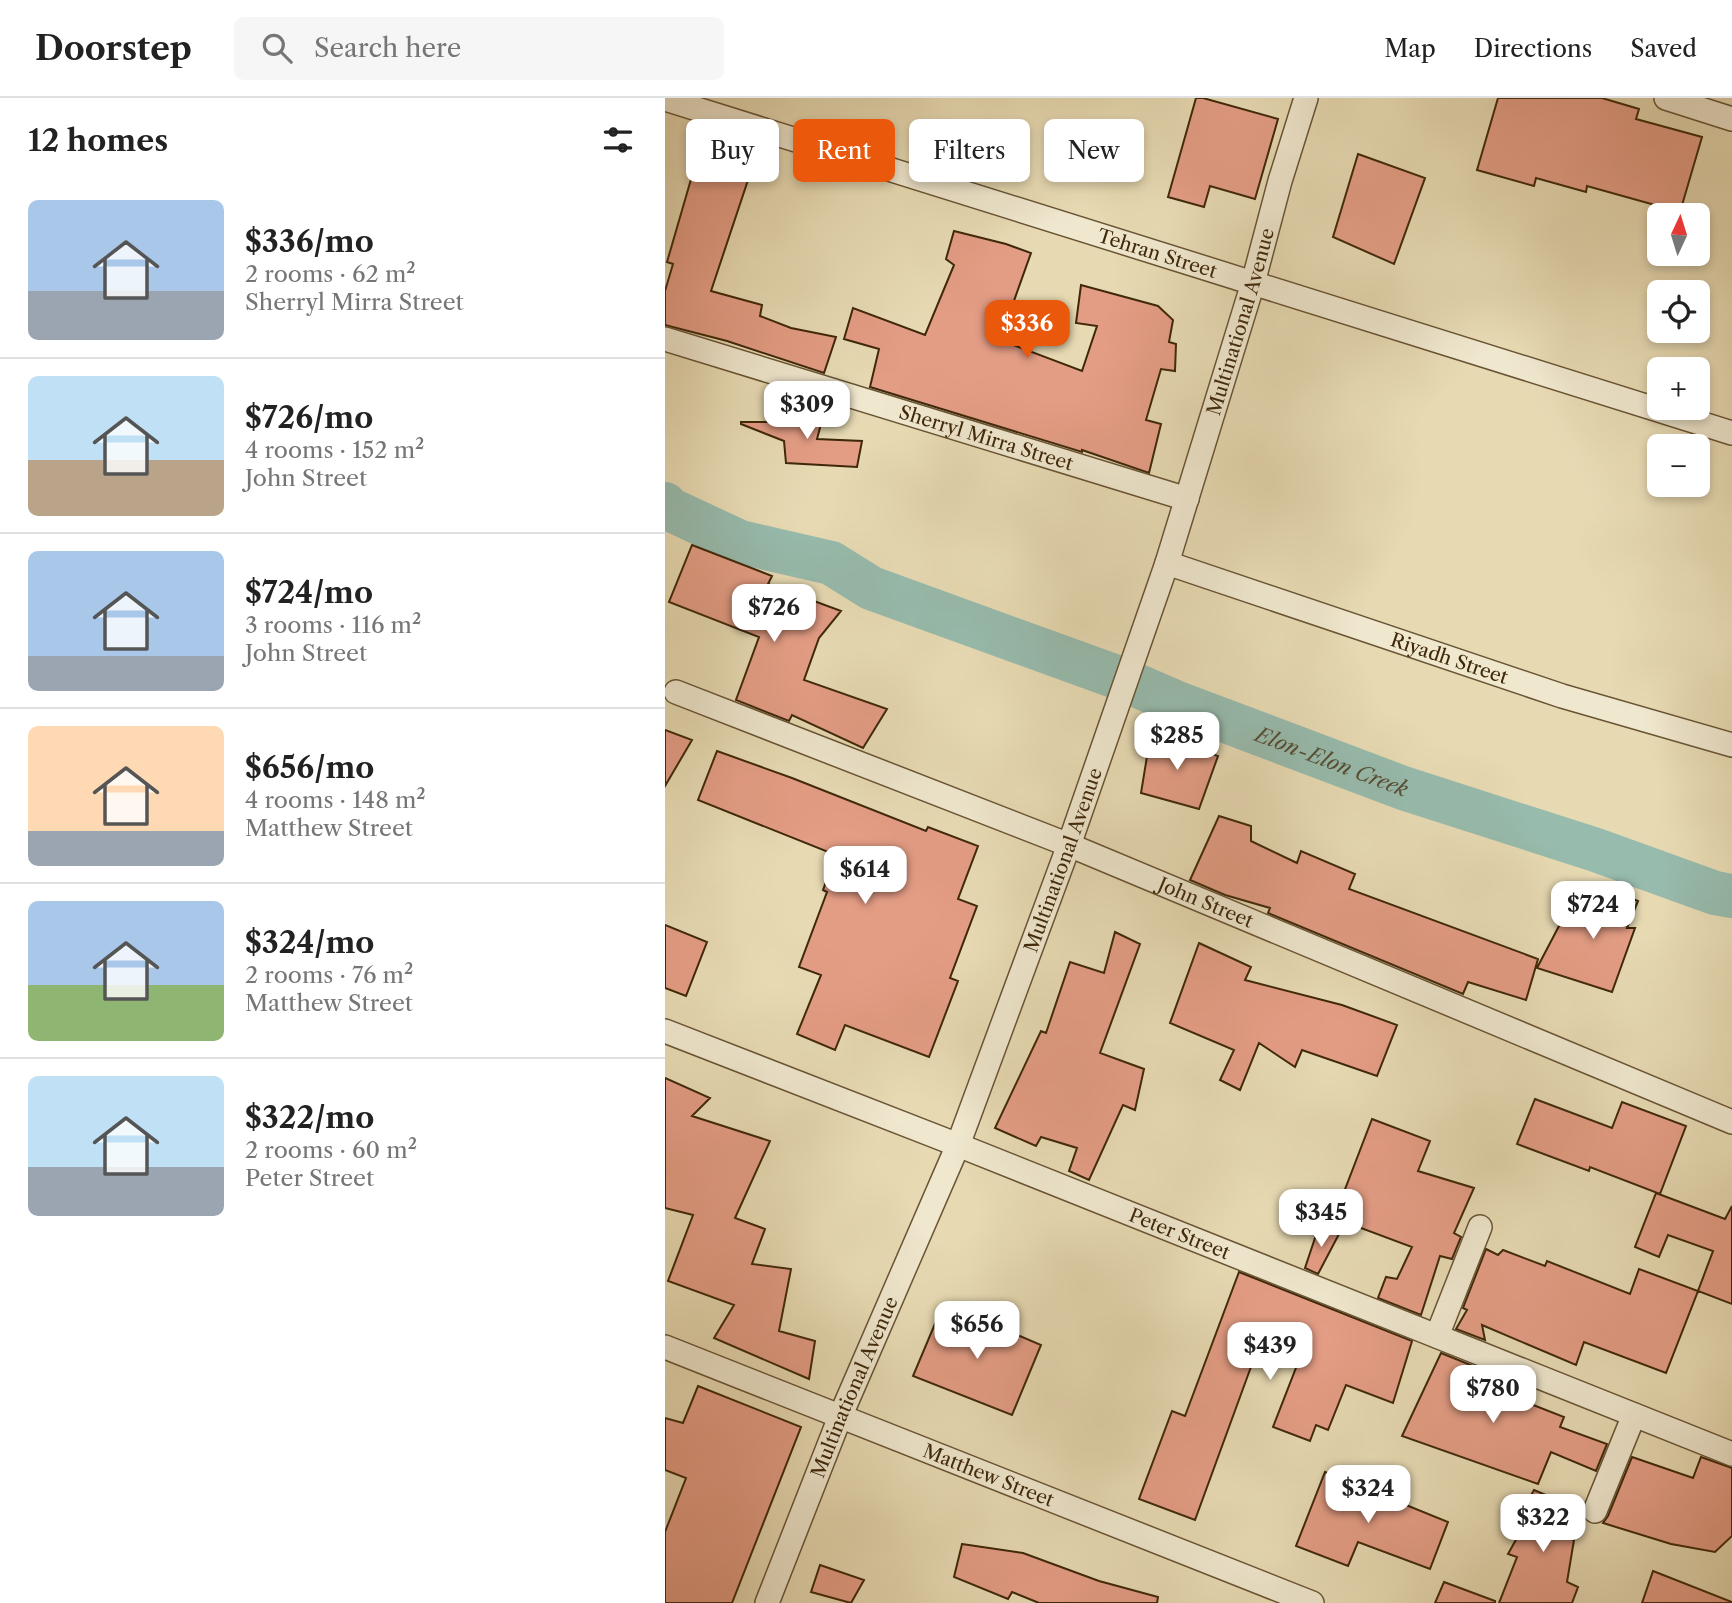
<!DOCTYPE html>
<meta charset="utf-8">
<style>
:root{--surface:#fff;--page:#f6f6f6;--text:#222;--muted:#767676;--line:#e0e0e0;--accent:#ea580c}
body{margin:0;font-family:"Libre Caslon Text",serif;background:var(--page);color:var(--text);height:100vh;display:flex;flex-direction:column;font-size:26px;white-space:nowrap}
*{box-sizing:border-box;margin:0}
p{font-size:23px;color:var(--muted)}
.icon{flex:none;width:38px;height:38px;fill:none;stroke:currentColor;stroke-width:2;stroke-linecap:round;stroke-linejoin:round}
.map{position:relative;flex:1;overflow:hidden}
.panel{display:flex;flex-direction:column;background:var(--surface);width:665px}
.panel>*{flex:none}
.banner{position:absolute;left:21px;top:21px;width:665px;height:63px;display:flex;gap:14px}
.needle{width:46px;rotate:4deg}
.tools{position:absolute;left:982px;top:105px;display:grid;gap:14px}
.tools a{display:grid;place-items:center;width:63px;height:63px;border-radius:10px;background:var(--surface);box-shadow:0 4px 10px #0003;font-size:35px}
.price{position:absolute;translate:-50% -60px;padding:0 16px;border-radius:14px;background:#fff;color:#222;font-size:23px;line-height:46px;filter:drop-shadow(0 2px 4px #0008)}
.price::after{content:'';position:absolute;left:50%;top:42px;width:21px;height:16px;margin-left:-10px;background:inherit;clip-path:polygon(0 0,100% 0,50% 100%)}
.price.selected{background:var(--accent);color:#fff}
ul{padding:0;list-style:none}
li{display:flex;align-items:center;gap:21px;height:175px;padding:0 28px}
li+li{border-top:2px solid var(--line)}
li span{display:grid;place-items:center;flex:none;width:196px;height:140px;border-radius:10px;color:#555}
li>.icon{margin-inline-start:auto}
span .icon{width:84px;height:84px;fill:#fffc;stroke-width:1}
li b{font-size:30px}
h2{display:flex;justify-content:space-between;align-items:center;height:84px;padding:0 28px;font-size:30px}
.pill{padding:0 24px;border-radius:10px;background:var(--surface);box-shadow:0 4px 10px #0003;font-size:24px;line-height:63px}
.pill.selected{background:var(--accent);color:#fff}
header{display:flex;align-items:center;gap:42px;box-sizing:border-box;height:98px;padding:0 35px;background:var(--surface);border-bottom:2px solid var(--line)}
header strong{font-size:33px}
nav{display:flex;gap:38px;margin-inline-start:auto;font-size:24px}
.search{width:490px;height:63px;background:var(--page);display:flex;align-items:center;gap:18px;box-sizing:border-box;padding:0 24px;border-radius:10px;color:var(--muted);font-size:26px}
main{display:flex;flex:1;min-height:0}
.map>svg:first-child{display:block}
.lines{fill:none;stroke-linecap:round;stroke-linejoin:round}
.river{stroke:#97bbad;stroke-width:44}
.building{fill:#e49d85;stroke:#3f280a;stroke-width:2}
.minor-casing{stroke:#695434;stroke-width:26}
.minor{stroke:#efe7ce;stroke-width:23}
.labels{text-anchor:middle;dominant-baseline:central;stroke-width:7;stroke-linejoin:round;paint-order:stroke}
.street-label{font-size:19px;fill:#3f280a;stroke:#efe7ce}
.water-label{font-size:21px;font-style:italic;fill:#554d33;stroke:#efe7ce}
</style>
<header>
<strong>Doorstep</strong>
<div class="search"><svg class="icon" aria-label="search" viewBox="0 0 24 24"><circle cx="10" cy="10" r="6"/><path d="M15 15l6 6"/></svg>Search here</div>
<nav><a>Map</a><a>Directions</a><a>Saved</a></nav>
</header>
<main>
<section class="panel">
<h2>12 homes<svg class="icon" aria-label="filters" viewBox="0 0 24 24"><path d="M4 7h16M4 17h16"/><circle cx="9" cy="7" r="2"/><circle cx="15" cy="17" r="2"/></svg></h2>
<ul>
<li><span style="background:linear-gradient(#a9c7e8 65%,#9aa5b1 0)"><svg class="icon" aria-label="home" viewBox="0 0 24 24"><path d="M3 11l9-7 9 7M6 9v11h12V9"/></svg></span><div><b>$336/mo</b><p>2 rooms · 62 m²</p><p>Sherryl Mirra Street</p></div></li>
<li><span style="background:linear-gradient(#bfe0f5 60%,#b9a48a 0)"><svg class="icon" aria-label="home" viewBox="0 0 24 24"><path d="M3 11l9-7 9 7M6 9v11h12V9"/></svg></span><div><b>$726/mo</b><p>4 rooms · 152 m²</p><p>John Street</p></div></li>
<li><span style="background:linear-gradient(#a9c7e8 75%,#9aa5b1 0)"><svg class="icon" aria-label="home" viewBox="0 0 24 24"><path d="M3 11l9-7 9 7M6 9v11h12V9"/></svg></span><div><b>$724/mo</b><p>3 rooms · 116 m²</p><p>John Street</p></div></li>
<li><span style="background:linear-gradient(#ffd9b3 75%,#9aa5b1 0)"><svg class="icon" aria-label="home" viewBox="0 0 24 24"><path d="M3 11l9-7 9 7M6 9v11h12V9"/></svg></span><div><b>$656/mo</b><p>4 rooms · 148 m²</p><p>Matthew Street</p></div></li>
<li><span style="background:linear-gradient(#a9c7e8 60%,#8fb573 0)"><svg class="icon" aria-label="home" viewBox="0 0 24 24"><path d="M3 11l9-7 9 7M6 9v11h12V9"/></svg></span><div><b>$324/mo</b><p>2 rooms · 76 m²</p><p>Matthew Street</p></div></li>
<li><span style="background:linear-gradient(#bfe0f5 65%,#9aa5b1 0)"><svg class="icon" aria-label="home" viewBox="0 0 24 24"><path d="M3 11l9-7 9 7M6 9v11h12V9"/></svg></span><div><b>$322/mo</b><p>2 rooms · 60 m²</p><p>Peter Street</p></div></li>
</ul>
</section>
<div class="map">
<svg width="1067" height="1505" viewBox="0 0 1067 1505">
<rect width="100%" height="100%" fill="#e7dab3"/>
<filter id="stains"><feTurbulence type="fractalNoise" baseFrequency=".00286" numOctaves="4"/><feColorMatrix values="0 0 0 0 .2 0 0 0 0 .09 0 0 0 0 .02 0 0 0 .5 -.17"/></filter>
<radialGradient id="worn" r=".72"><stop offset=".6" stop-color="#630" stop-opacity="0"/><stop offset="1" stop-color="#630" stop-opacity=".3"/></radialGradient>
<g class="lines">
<path class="river" id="s1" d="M 0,406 L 2,410 L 75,444 L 166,465 L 206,490 L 457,581 L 510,604 L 738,690 L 931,752 L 1050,795 L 1067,798"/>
</g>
<path class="building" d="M 531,0 L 538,0 L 613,21 L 590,101 L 545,88 L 539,109 L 503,99 Z
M 833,0 L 937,0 L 974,11 L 971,21 L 1037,39 L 1015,114 L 922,88 L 921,94 L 871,80 L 869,88 L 812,72 Z
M 693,56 L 760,80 L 729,166 L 668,139 Z
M 31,64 L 83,82 L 46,193 L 97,207 L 95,218 L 126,230 L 171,239 L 159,275 L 62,243 L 0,227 L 0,193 L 8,166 L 2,164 Z
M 289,133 L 341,146 L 366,155 L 335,242 L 417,273 L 432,228 L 411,225 L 416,187 L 493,208 L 508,222 L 504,244 L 511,246 L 510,273 L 496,271 L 481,322 L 496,326 L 484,375 L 417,352 L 417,354 L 205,289 L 214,251 L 179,241 L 188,210 L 260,237 L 289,167 L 281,161 Z
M 104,309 L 135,318 L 132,325 L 156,326 L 152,341 L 197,343 L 192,369 L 121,365 L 119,343 L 76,326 L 76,324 L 102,324 Z
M 27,447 L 107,478 L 103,486 L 176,513 L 154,540 L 139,582 L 222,611 L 198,650 L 127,617 L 124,623 L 71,602 L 94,539 L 4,504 Z
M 0,632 L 27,642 L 0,688 Z
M 486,634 L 553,658 L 534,711 L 476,695 Z
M 52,653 L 127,680 L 261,733 L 263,729 L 313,748 L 293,801 L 312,808 L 285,880 L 293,883 L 264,959 L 180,927 L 170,952 L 132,936 L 156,877 L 134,869 L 162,794 L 158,792 L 171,757 L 33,702 Z
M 554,718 L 586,728 L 586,743 L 632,765 L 636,753 L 690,776 L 684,791 L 873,861 L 861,902 L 803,884 L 798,896 L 603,815 L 605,810 L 560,797 L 525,782 Z
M 937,788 L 973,803 L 962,830 L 970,830 L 947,894 L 872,870 L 905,807 L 927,813 Z
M 0,827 L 42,844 L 21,898 L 0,890 Z
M 450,834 L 475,846 L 435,955 L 479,971 L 470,1012 L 458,1007 L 424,1082 L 404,1073 L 412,1050 L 376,1039 L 371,1048 L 330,1030 L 376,933 L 381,935 L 405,864 L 439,875 Z
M 534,845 L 586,869 L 580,882 L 677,907 L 732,927 L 712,978 L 637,952 L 630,969 L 594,945 L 575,992 L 555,982 L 569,952 L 505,925 Z
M 0,980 L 45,1000 L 27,1018 L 105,1043 L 70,1120 L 100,1131 L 87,1166 L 126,1171 L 114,1233 L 150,1243 L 144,1281 L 49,1240 L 69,1207 L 3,1183 L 28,1117 L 0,1110 Z
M 870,1001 L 947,1030 L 957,1004 L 1021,1028 L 995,1096 L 925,1069 L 924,1073 L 852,1046 Z
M 707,1021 L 765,1043 L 753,1073 L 809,1090 L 789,1135 L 796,1139 L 787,1161 L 775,1158 L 756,1217 L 713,1200 L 721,1179 L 732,1181 L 747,1149 L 669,1120 Z
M 991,1095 L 1060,1121 L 1067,1108 L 1067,1206 L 1033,1193 L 1048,1153 L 1003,1137 L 994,1159 L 970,1149 Z
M 654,1128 L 674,1136 L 653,1176 L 640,1170 Z
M 821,1151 L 833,1157 L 838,1152 L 880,1168 L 882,1163 L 965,1196 L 974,1171 L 1033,1193 L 1001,1275 L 919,1244 L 911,1267 L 817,1227 L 820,1242 L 791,1231 L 802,1212 L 798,1210 Z
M 574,1174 L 747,1243 L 728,1305 L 681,1287 L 663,1332 L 651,1327 L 645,1343 L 608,1329 L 634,1262 L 594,1247 L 530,1422 L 474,1401 L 507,1313 L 520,1318 Z
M 277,1209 L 335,1233 L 336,1230 L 376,1247 L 347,1317 L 248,1278 Z
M 776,1255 L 828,1276 L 825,1290 L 899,1319 L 895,1329 L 942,1346 L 931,1373 L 886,1354 L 873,1386 L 737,1338 Z
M 33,1288 L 136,1329 L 67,1505 L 0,1505 L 0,1434 L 21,1380 L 0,1372 L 0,1320 L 18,1325 Z
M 967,1359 L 1028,1380 L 1036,1359 L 1067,1370 L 1067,1438 L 1050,1454 L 1006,1446 L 938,1425 L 943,1418 Z
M 660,1374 L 783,1424 L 765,1471 L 693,1444 L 683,1468 L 631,1448 Z
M 869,1392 L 914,1411 L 911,1431 L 905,1430 L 903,1440 L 909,1442 L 902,1484 L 913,1489 L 907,1505 L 834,1505 L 852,1459 L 843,1456 L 862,1422 L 854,1419 Z
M 297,1446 L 358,1455 L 434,1483 L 493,1499 L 492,1505 L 374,1505 L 347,1494 L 343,1501 L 289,1479 Z
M 155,1467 L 199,1482 L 186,1505 L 146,1494 Z
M 988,1473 L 1067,1504 L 1067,1505 L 977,1505 Z
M 779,1484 L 830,1503 L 830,1505 L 770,1505 Z"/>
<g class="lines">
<g class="minor-casing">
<g id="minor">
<path d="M 1001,0 L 1067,21"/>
<path id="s2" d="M 0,1 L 1067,335"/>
<path id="s3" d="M 0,241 L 522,401"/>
<path id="s4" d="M 502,465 L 897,598 L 1067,647"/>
<path id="s5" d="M 11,594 L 404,747 L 1067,1024"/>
<path id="s6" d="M 0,933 L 293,1047 L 1067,1356"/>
<path d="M 772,1238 L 815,1129"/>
<path id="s7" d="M 0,1249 L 647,1505"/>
<path d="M 930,1413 L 969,1317"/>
<path id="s8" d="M 102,1505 L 175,1319 L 293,1047 L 404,747 L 502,465 L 588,185 L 615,83 L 641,0"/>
</g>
</g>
<use href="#minor" class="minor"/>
</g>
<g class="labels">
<g class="street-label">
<text stroke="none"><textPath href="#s2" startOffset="516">Tehran Street</textPath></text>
<text stroke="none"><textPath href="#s8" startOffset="1367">Multinational Avenue</textPath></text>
<text stroke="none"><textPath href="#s3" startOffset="336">Sherryl Mirra Street</textPath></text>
<text stroke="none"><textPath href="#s4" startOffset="298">Riyadh Street</textPath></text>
<text stroke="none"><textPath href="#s8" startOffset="800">Multinational Avenue</textPath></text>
<text stroke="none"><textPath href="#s5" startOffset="570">John Street</textPath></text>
<text stroke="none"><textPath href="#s6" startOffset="553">Peter Street</textPath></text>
<text stroke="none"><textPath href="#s8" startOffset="233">Multinational Avenue</textPath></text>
<text stroke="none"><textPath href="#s7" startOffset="348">Matthew Street</textPath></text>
</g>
<g class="water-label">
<text stroke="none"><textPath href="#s1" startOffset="718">Elon-Elon Creek</textPath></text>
</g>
</g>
<rect width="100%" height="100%" filter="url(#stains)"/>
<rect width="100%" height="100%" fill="url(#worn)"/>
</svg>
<div class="tools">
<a><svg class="needle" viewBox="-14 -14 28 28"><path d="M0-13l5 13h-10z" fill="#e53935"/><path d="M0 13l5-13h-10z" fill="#767676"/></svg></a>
<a><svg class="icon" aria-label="locate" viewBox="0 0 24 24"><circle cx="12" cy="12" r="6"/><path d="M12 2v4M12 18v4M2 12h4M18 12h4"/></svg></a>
<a>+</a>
<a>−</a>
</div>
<b class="price selected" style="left:362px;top:262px">$336</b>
<b class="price" style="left:142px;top:343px">$309</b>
<b class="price" style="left:109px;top:546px">$726</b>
<b class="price" style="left:512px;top:674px">$285</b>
<b class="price" style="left:200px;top:808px">$614</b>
<b class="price" style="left:928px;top:843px">$724</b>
<b class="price" style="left:656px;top:1151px">$345</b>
<b class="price" style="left:312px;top:1263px">$656</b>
<b class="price" style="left:605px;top:1284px">$439</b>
<b class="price" style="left:828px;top:1327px">$780</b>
<b class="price" style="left:703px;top:1427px">$324</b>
<b class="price" style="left:878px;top:1456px">$322</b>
<div class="banner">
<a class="pill">Buy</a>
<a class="pill selected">Rent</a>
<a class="pill">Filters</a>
<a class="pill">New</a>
</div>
</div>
</main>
